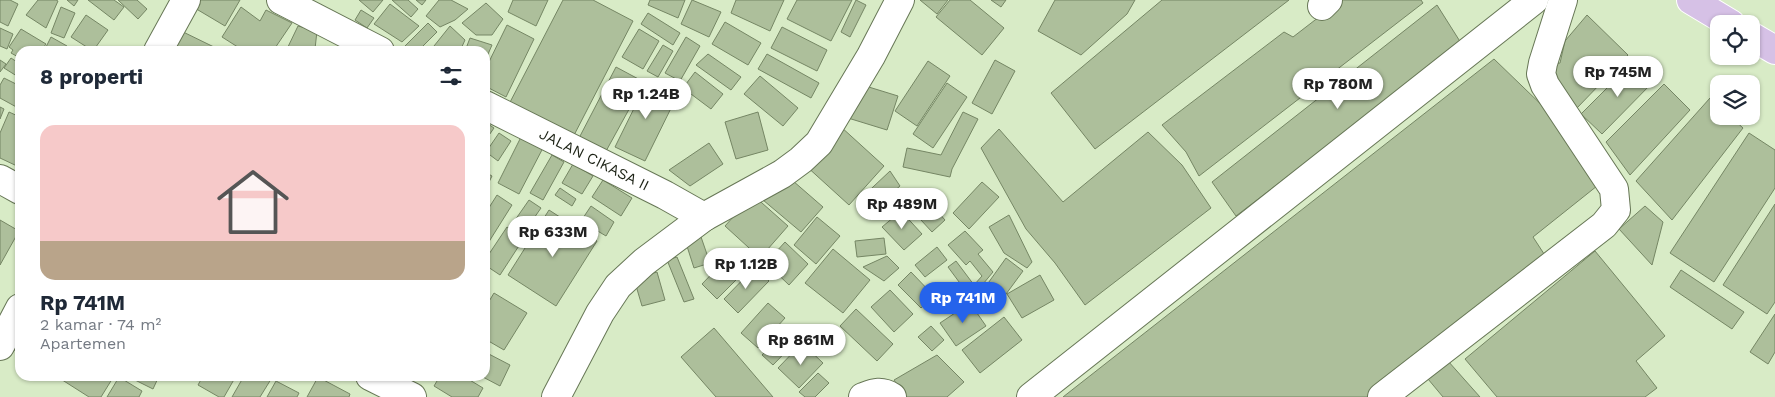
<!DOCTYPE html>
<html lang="id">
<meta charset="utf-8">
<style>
:root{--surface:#fff;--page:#f2f2f3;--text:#1f2937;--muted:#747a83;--line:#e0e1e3;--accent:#2563eb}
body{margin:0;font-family:"Work Sans",sans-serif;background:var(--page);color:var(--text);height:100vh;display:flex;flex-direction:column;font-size:19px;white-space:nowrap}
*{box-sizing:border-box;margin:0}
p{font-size:16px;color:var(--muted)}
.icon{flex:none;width:28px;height:28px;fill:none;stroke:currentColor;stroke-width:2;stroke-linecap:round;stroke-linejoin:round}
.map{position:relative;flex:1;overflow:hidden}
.sheet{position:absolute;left:15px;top:46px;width:475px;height:335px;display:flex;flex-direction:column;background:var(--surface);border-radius:15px;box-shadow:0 1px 4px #0004}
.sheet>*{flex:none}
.fabs{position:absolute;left:1710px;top:15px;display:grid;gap:10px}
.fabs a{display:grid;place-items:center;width:50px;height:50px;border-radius:10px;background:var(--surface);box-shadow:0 1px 4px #0004;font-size:25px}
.price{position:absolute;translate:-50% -42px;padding:0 11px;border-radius:18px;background:#fff;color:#222;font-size:16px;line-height:32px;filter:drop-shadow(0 1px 2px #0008)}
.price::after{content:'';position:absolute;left:50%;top:30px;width:15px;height:11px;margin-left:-8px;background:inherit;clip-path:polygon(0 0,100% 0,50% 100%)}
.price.active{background:var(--accent);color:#fff}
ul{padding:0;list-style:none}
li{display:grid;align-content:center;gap:10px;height:265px;padding:0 25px}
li+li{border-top:1px solid var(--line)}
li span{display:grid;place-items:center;height:155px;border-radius:15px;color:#555}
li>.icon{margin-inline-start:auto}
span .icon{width:90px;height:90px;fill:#fffc;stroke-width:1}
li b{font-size:21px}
h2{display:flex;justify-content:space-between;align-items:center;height:60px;padding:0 25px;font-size:21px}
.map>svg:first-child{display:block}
.building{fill:#adbf9b;stroke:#758664}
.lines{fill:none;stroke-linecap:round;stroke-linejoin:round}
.minor-casing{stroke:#677756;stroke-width:30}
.major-casing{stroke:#fff;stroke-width:30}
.minor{stroke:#fff;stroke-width:28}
.major{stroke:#d6c1e6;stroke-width:28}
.labels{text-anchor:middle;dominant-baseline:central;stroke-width:5;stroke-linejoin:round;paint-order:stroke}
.street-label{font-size:15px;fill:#1c2215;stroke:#d8ebc6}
</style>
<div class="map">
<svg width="1775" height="397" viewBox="0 0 1775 397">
<rect width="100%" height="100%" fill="#d8ebc6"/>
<path class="building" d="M 0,0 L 10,0 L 18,4 L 8,26 L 0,22 Z
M 38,0 L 56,0 L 58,1 L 46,28 L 26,15 Z
M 67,0 L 78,0 L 74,6 Z
M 88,0 L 114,0 L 124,7 L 114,20 Z
M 118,0 L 137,0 L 147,9 L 138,19 Z
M 190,0 L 240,0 L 225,26 L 188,4 Z
M 359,0 L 383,0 L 373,12 Z
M 392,0 L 408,0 L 418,9 L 411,17 Z
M 416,0 L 426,0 L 422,5 Z
M 439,0 L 451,0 L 468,9 L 455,20 L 440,27 L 426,16 Z
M 513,0 L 548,0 L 536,26 L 508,12 Z
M 563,0 L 593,0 L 633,21 L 571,141 L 507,108 Z
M 650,0 L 685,0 L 678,18 L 648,5 Z
M 692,0 L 721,12 L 709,37 L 681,24 Z
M 736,0 L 784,0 L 770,31 L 731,13 Z
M 797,0 L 852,0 L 831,41 L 787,19 Z
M 856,0 L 866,5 L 850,37 L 841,32 Z
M 920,0 L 948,0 L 937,14 Z
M 950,0 L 970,0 L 1004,28 L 982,55 L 936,17 Z
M 991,0 L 1006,0 L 1001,7 Z
M 1055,0 L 1135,0 L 1127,14 L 1081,55 L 1038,31 Z
M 1162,0 L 1289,0 L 1095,149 L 1051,93 Z
M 1341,0 L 1421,0 L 1423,3 L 1199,176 L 1186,152 L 1162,125 L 1284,32 L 1293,37 Z
M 486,3 L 503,19 L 492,35 L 476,35 L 462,23 Z
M 390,4 L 419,26 L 402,42 L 374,24 Z
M 1437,5 L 1461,43 L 1236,216 L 1212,182 Z
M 61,7 L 75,13 L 64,38 L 51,33 Z
M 241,7 L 260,21 L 266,10 L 292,23 L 273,51 L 244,51 L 222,37 Z
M 361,10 L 374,18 L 367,28 L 355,20 Z
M 648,13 L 680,33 L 673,45 L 641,24 Z
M 86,15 L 108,30 L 93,51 L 71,37 Z
M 1587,15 L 1628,55 L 1577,108 L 1547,80 L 1549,65 L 1560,63 L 1565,41 Z
M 725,22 L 761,43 L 748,65 L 712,44 Z
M 428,23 L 437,32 L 418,51 L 407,51 L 403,48 Z
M 507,25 L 534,39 L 506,97 L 485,86 L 485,70 Z
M 298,26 L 317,31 L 315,49 L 318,51 L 286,51 Z
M 450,26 L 465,40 L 460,51 L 430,51 Z
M 782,27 L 827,50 L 817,71 L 771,48 Z
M 0,28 L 13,34 L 7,49 L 0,46 Z
M 175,28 L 216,48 L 215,51 L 163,51 Z
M 21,29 L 46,44 L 41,51 L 20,51 L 20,58 L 11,53 L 13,50 L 9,47 Z
M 639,29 L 659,41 L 643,69 L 622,57 Z
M 51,37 L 67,46 L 64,51 L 50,51 L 45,49 Z
M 686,37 L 700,46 L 680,81 L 665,73 Z
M 470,38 L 492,45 L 485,61 L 485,51 L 465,51 Z
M 663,45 L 673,51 L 658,77 L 647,71 Z
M 708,54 L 741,77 L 731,90 L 696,65 Z
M 767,54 L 819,83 L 811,98 L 758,69 Z
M 11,58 L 20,64 L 20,78 L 4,68 Z
M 1494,59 L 1551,114 L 1597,186 L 1533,237 L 1550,263 L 1379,397 L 1063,397 Z
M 0,60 L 6,64 L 0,72 Z
M 995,60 L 1015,71 L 992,114 L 972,103 Z
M 928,61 L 950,76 L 917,126 L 895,111 Z
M 1634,61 L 1654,81 L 1602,134 L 1581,114 Z
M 616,67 L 644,82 L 605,153 L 579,138 Z
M 695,72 L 723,94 L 711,109 L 683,88 Z
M 760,76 L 798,108 L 783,126 L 744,94 Z
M 4,78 L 20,86 L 20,109 L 0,98 L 0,85 Z
M 648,80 L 678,94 L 645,161 L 615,147 Z
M 947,83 L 967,97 L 933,148 L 913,134 Z
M 859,84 L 898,96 L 887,130 L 848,118 Z
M 1664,84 L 1690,110 L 1630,175 L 1606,142 Z
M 1710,98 L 1719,106 L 1719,116 L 1730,116 L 1743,128 L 1672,220 L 1636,181 Z
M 0,107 L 4,109 L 0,119 Z
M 9,112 L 20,117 L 20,159 L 17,166 L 0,158 L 0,133 Z
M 758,112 L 768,150 L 736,159 L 725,122 Z
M 963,112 L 978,119 L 952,169 L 950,177 L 903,167 L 907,148 L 941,155 Z
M 485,122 L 494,128 L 485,141 Z
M 840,126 L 884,166 L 849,205 L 805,165 Z
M 999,129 L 1063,202 L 1148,132 L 1182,165 L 1211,208 L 1085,305 L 1055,263 L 1026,229 L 981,148 Z
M 499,133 L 511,141 L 498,161 L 486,152 Z
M 1749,133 L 1775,150 L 1775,188 L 1714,282 L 1670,253 Z
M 522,135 L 544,146 L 519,194 L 498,183 Z
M 709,143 L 723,164 L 690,186 L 669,170 Z
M 552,155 L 564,162 L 543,200 L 530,193 Z
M 573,164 L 593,176 L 582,194 L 562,183 Z
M 890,171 L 900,186 L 865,216 L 857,202 Z
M 485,172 L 492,176 L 485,190 Z
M 785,174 L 823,207 L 801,232 L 763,200 Z
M 603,180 L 632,198 L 621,216 L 592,197 Z
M 982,182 L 999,197 L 969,229 L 953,213 Z
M 560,188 L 576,199 L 572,206 L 555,195 Z
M 497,195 L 512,205 L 485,248 L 485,214 Z
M 753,195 L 788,226 L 760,258 L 725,226 Z
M 923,195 L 945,220 L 932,232 L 909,207 Z
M 529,200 L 541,208 L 525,231 L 513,223 Z
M 1775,204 L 1775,302 L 1767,314 L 1723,285 Z
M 591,206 L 614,222 L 606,236 L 581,221 Z
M 1645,206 L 1663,222 L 1652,265 L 1619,229 Z
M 549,210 L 597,241 L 556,306 L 508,275 Z
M 901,211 L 922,234 L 904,250 L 882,227 Z
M 1009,215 L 1032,262 L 1027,268 L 1004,253 L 989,227 Z
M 817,217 L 840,236 L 816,264 L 794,245 Z
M 0,220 L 19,231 L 0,265 Z
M 507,227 L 524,238 L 500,275 L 485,265 L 485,260 Z
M 965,231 L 983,250 L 978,254 L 993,272 L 978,290 L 976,288 L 968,294 L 948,267 L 956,261 L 974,285 L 982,276 L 970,261 L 966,265 L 948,245 Z
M 700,234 L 710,263 L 694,268 L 685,240 Z
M 884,238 L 886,254 L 857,257 L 855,241 Z
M 785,242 L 808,264 L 789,285 L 766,263 Z
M 937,247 L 947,260 L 925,277 L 915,265 Z
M 833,249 L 870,280 L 843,313 L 805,283 Z
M 1595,251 L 1665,336 L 1636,361 L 1657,388 L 1645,397 L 1497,397 L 1465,359 Z
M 887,256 L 899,268 L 884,281 L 863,267 Z
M 677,257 L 694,299 L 684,302 L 667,260 Z
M 1006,258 L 1023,271 L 998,305 L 981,293 Z
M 743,259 L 751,265 L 717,299 L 702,284 L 725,260 L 736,265 Z
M 755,267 L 769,281 L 738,313 L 724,299 Z
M 1681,270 L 1744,312 L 1732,329 L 1670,287 Z
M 657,272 L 665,300 L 642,306 L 634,279 Z
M 911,272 L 934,296 L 921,308 L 898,285 Z
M 1040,275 L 1054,300 L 1022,318 L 1007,294 Z
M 890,290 L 913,314 L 894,332 L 871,307 Z
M 494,293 L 527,313 L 504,350 L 485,339 L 485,308 Z
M 768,303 L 785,318 L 758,348 L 741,333 Z
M 970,303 L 986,326 L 956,346 L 940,323 Z
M 856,309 L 893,344 L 877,361 L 840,326 Z
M 1775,314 L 1775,352 L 1768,364 L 1750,352 Z
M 1004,317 L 1022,340 L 980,373 L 962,350 Z
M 20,318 L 20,354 L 4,343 Z
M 791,325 L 802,335 L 773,365 L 762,355 Z
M 931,326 L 944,340 L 932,351 L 918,337 Z
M 714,328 L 773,397 L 716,397 L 681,357 Z
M 802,343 L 823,363 L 799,388 L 778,368 Z
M 485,352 L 510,365 L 500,386 L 481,376 L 485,376 Z
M 937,355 L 964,382 L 947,397 L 906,397 L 894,380 Z
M 1448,361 L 1480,397 L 1443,397 L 1428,379 Z
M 818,373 L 829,383 L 815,397 L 805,397 L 799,392 Z
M 56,376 L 114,376 L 101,397 L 89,397 Z
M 127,376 L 159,376 L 153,389 Z
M 203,376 L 236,376 L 224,397 L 219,397 L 198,385 Z
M 244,376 L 273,376 L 260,397 L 232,397 Z
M 440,376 L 463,376 L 483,388 L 478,397 L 452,397 L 434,386 Z
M 119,377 L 142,391 L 139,397 L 107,397 Z
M 318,377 L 350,394 L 349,397 L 307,397 Z
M 276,381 L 299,393 L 297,397 L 267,397 Z"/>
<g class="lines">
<g class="minor-casing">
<g id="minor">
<path d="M 281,0 L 380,51"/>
<path d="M 1322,6 L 1328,0"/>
<path d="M 158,51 L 186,0"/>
<path id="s1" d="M 485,105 L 665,195 L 704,217"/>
<path d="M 0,179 L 20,190"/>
<path d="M 0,346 L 20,308"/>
<path d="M 370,376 L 412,397"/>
<path d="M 556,397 L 600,313 L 618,286 L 644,262 L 704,217 L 782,174 L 801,160 L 819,143 L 871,56 L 900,0"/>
<path d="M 863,397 C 874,393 881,390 892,397"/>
<path d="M 1031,397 L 1534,0"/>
<path d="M 1382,397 L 1604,225 L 1616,210 L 1614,189 L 1545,85 L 1541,74 L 1543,63 L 1563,0"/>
</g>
</g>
<g class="major-casing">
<path id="major" d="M 1691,0 L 1731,24
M 1751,36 L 1775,50"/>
</g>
<use href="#minor" class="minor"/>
<use href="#major" class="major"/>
</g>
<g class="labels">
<g class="street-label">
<text stroke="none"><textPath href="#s1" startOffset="122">JALAN CIKASA II</textPath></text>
</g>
</g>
</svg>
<div class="fabs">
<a><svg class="icon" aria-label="locate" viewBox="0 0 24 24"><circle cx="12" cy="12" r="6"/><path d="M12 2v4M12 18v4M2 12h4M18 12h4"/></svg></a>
<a><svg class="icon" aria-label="layers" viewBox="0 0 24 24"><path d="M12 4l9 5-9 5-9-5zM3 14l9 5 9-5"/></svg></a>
</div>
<b class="price" style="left:1618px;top:98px">Rp 745M</b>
<b class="price" style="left:1338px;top:110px">Rp 780M</b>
<b class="price" style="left:646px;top:120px">Rp 1.24B</b>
<b class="price" style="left:902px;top:230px">Rp 489M</b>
<b class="price" style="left:553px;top:258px">Rp 633M</b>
<b class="price" style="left:746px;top:290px">Rp 1.12B</b>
<b class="price active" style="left:963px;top:324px">Rp 741M</b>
<b class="price" style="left:801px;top:366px">Rp 861M</b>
<section class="sheet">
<h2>8 properti<svg class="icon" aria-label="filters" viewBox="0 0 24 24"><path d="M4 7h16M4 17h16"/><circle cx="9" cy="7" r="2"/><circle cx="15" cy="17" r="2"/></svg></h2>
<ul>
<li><span style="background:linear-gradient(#f6c9c9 75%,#b9a48a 0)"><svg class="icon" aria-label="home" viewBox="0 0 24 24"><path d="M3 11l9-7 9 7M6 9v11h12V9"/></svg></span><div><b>Rp 741M</b><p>2 kamar · 74 m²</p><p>Apartemen</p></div></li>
</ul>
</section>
</div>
